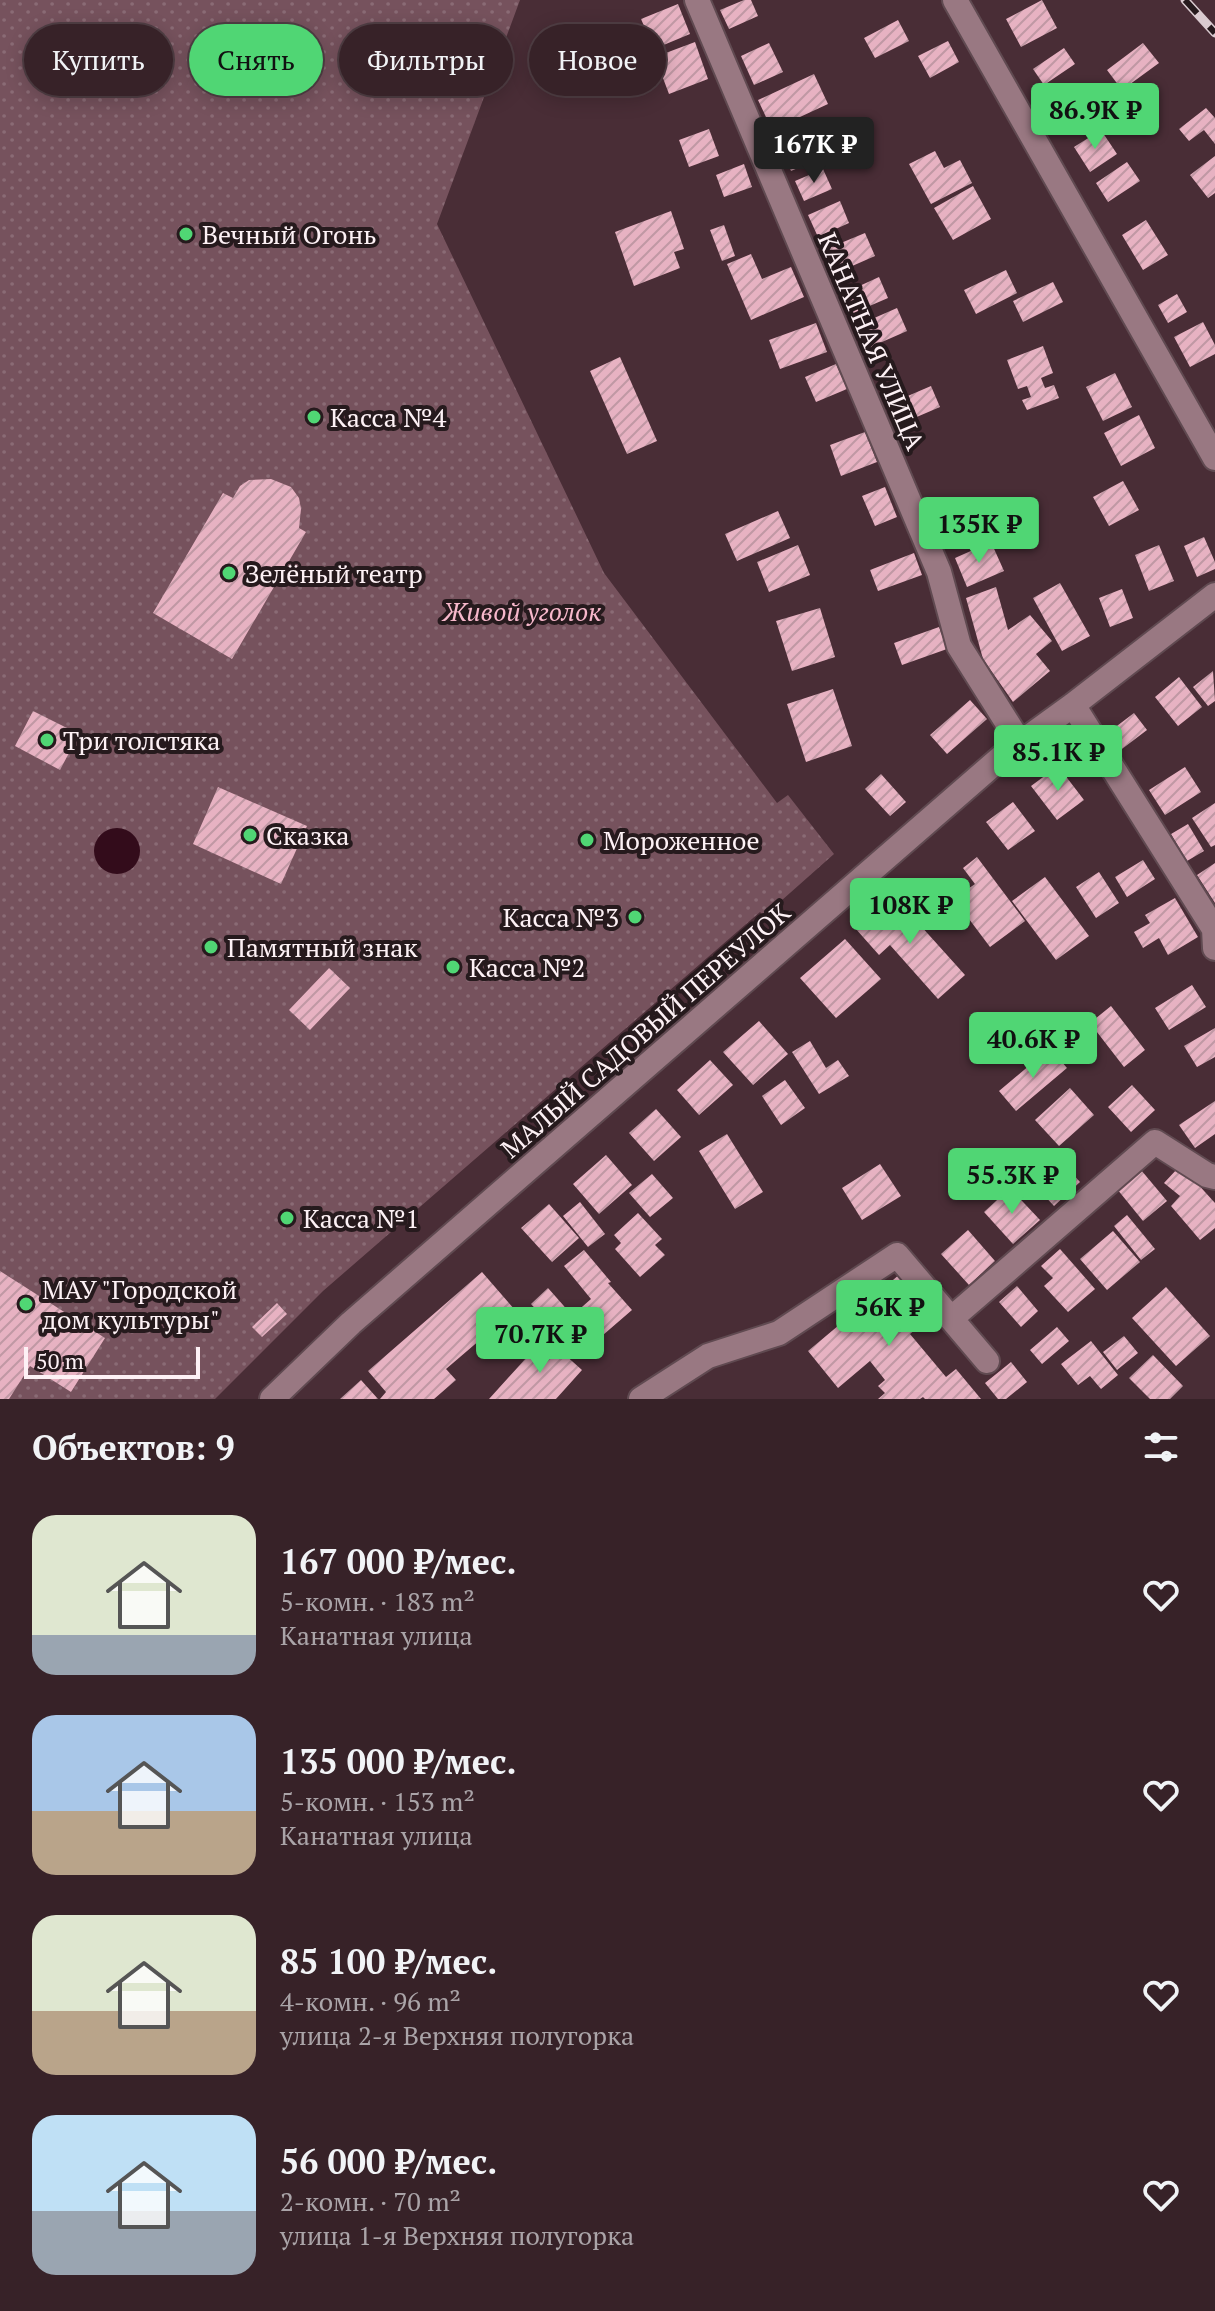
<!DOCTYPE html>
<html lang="ru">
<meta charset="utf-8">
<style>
:root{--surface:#372228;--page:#3e2a30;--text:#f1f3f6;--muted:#aaa4a8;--line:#513f45;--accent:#50d674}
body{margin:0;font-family:"PT Serif",serif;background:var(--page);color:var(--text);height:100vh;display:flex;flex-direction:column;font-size:30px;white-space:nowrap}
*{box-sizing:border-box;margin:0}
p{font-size:26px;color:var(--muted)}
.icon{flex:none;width:44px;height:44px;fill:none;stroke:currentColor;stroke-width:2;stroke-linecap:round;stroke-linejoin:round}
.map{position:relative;height:1399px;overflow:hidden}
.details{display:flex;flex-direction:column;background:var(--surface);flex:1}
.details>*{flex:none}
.banner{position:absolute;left:24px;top:24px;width:800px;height:72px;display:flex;gap:16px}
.scale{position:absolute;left:24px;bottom:20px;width:176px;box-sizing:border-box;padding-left:8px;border:4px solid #fdf1f5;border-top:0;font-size:22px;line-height:28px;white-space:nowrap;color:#fdf1f5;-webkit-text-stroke:6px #261a1d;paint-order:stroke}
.price{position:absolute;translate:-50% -68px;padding:0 18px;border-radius:8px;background:var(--accent);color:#111;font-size:26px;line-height:52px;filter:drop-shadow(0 2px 4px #0008)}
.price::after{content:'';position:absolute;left:50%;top:48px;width:24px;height:18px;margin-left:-12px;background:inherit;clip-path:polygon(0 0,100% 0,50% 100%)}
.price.selected{background:#222;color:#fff}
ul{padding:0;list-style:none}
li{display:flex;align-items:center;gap:24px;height:200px;padding:0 32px}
li span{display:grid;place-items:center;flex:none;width:224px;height:160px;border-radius:24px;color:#555}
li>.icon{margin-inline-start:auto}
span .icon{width:96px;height:96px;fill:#fffc;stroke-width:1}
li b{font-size:34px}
h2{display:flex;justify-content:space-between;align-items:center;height:96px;padding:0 32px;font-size:34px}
.tag{padding:0 28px;border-radius:36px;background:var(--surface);box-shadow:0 4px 20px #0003,0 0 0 2px var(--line);font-size:28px;line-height:72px}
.tag.selected{background:var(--accent);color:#111}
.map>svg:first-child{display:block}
.park{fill:url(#park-dots)}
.water{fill:#330c1b}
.building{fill:url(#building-hatch)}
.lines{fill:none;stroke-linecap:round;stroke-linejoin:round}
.minor-casing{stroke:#604a51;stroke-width:28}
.minor{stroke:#997882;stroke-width:24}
.rail-casing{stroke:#dacbd0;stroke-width:9}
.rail{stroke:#261a1d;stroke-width:6;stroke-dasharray:18;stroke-linecap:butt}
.poi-dot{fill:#50d674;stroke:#261a1d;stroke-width:3}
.labels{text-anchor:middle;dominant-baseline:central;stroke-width:8;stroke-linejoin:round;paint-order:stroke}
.poi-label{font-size:26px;fill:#fdf1f5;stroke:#261a1d;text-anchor:start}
.street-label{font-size:26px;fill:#fdf1f5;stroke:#261a1d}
.park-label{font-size:26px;font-style:italic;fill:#f7b8cb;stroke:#261a1d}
</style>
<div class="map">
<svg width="1215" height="1399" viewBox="0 0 1215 1399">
<defs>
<pattern id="park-dots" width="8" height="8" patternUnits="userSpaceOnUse" patternTransform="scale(2)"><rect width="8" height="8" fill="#76525d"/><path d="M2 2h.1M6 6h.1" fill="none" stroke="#8a6b75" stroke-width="1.8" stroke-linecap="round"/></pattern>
<pattern id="building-hatch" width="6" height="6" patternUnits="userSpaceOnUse" patternTransform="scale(2)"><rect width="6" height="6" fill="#e7b2c2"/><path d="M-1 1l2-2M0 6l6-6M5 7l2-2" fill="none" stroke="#c098a4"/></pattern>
</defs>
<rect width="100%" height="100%" fill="#492d36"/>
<path class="park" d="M 0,0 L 520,0 L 437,224 L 604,573 L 777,803 L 788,795 L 834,854 L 764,916 L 760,912 L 323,1291 L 215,1399 L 0,1399 Z"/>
<path class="water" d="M94 851a23 23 0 1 1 46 0a23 23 0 1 1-46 0Z"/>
<path class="building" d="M 744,0 L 751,0 L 758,16 L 729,29 L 720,10 Z
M 1042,0 L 1057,28 L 1021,47 L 1006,19 Z
M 678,4 L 690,34 L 654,49 L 641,19 Z
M 898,20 L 909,41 L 875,58 L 864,38 Z
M 948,41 L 959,62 L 930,78 L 918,56 Z
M 695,42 L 708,79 L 669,94 L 655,57 Z
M 769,43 L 783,72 L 754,85 L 741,56 Z
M 1143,43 L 1159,63 L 1122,90 L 1107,70 Z
M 1064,48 L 1075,64 L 1044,85 L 1033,69 Z
M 814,74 L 828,104 L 772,130 L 758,100 Z
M 1083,90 L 1097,110 L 1069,129 L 1055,109 Z
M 1206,108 L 1215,118 L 1215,144 L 1204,130 L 1189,141 L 1179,129 Z
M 808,127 L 813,140 L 829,134 L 837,151 L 791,171 L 778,140 Z
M 709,129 L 719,156 L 689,167 L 679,140 Z
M 1101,130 L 1117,154 L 1090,172 L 1074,147 Z
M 935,151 L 944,168 L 960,160 L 972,183 L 931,204 L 909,164 Z
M 1215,156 L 1215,193 L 1208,198 L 1190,175 Z
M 1127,162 L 1140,181 L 1108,202 L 1096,183 Z
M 744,164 L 752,187 L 724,197 L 716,175 Z
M 823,169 L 832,189 L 804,201 L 795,181 Z
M 973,186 L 991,219 L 953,240 L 934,208 Z
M 840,201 L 849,223 L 818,237 L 808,215 Z
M 671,211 L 684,249 L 674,252 L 680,268 L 634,286 L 615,232 Z
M 1146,220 L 1168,255 L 1143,270 L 1122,235 Z
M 724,225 L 735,256 L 722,261 L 710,230 Z
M 865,233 L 875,256 L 834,274 L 824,250 Z
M 751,254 L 762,279 L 791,267 L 804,297 L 751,320 L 727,264 Z
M 1006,270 L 1017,293 L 976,314 L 964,290 Z
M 879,277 L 888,298 L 851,314 L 842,294 Z
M 1053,282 L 1063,302 L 1023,322 L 1013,301 Z
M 1177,294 L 1187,312 L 1168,323 L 1158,305 Z
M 897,308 L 907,331 L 866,349 L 856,326 Z
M 1203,322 L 1215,345 L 1215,354 L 1190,367 L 1174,337 Z
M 816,323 L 827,352 L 780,369 L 769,340 Z
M 1043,346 L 1053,373 L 1041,378 L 1045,388 L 1054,385 L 1059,398 L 1027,410 L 1022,400 L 1031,397 L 1027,386 L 1018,389 L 1007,360 Z
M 620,357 L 657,441 L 627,454 L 590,371 Z
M 836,364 L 847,389 L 816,402 L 805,377 Z
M 1115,373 L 1132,407 L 1103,421 L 1086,387 Z
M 931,386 L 940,407 L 898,425 L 889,404 Z
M 1139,415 L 1155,448 L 1121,466 L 1104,433 Z
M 865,432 L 877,462 L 841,476 L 830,445 Z
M 271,479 L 291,487 L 299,498 L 301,509 L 299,528 L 306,532 L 232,659 L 153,613 L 223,493 L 233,498 L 240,486 L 249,480 Z
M 1123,481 L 1139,510 L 1109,526 L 1093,497 Z
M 885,487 L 897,517 L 875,526 L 862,496 Z
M 975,507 L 984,530 L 950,544 L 940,522 Z
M 778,511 L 790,538 L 737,561 L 725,534 Z
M 1204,537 L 1215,562 L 1215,569 L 1197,577 L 1184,546 Z
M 991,542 L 1004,571 L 967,587 L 955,558 Z
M 798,545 L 810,575 L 769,592 L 757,562 Z
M 1159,545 L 1174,581 L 1149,591 L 1135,555 Z
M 914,553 L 922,575 L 878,591 L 870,570 Z
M 1060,583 L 1090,636 L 1062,651 L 1033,598 Z
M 996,587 L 1008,630 L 1030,615 L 1052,641 L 1036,654 L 1050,671 L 1013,702 L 983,659 L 966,598 Z
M 1122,589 L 1133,618 L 1110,627 L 1099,598 Z
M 820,608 L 835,657 L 792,671 L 776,621 Z
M 939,627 L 947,649 L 902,665 L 894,643 Z
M 1213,671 L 1215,701 L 1208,706 L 1193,687 Z
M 1179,677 L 1202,707 L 1178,726 L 1155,697 Z
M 833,689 L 852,746 L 806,762 L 787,704 Z
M 970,700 L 987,719 L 947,754 L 930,735 Z
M 33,711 L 79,734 L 60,770 L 15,746 Z
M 1134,713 L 1147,730 L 1118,752 L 1105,735 Z
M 1058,766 L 1084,800 L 1057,820 L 1031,786 Z
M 1185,767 L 1201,792 L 1165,815 L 1149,790 Z
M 881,774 L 906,802 L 890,816 L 865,789 Z
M 218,787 L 307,826 L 281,884 L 193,844 Z
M 1013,802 L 1035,831 L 1008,850 L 986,822 Z
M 1215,803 L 1215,845 L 1211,847 L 1192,818 Z
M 1188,824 L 1204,851 L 1187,861 L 1171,834 Z
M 977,857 L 1025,921 L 990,947 L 954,899 L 975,884 L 963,868 Z
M 1143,860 L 1155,879 L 1127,897 L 1115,877 Z
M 1215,863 L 1215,903 L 1197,875 Z
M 1099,872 L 1119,903 L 1096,918 L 1076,887 Z
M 1045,877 L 1089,936 L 1056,960 L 1012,901 Z
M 893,895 L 965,975 L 938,999 L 890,945 L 879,955 L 855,928 Z
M 1175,898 L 1198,937 L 1168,955 L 1159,938 L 1143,948 L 1134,932 L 1150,923 L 1145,915 Z
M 845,939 L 881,979 L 836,1018 L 800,978 Z
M 329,968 L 350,988 L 310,1030 L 289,1010 Z
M 1192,985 L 1206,1007 L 1169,1030 L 1155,1008 Z
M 1111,1006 L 1145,1050 L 1124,1067 L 1090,1023 Z
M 759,1021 L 788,1054 L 753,1085 L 723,1052 Z
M 1215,1028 L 1215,1057 L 1197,1067 L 1184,1046 Z
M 810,1041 L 826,1068 L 838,1060 L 849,1076 L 819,1094 L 792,1052 Z
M 1050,1048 L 1067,1068 L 1016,1111 L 999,1091 Z
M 710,1060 L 733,1085 L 699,1115 L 677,1090 Z
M 785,1080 L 805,1108 L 781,1125 L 762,1096 Z
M 1132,1085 L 1155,1110 L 1131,1132 L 1108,1107 Z
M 1070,1088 L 1094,1115 L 1059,1146 L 1035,1120 Z
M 1215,1101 L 1215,1134 L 1195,1148 L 1179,1125 Z
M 656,1109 L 681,1137 L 654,1161 L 629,1133 Z
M 727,1134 L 763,1192 L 735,1209 L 699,1151 Z
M 1052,1151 L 1080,1182 L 1054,1206 L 1025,1175 Z
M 606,1155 L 632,1185 L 599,1214 L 573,1184 Z
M 880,1164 L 901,1196 L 862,1220 L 842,1188 Z
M 1178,1168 L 1195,1181 L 1215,1203 L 1215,1228 L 1200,1240 L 1171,1206 L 1180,1196 L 1164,1183 Z
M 1141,1170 L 1167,1201 L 1143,1221 L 1117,1189 Z
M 652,1174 L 673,1198 L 650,1217 L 629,1193 Z
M 1010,1188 L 1040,1220 L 1013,1244 L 984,1212 Z
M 580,1202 L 605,1234 L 588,1247 L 563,1216 Z
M 549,1204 L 579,1238 L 552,1262 L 521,1228 Z
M 638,1213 L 662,1239 L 655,1245 L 665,1255 L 640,1277 L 615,1249 L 621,1243 L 614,1235 Z
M 1127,1215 L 1155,1249 L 1141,1260 L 1114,1226 Z
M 968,1230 L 995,1261 L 969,1285 L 941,1254 Z
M 1113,1231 L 1140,1262 L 1107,1290 L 1080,1259 Z
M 1060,1249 L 1095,1289 L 1068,1312 L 1044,1286 L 1053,1278 L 1041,1266 Z
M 584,1250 L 611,1282 L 608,1283 L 632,1310 L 581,1354 L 558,1328 L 591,1299 L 564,1266 Z
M 0,1271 L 105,1338 L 71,1392 L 30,1366 L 9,1399 L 0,1399 Z
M 482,1272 L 515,1310 L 446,1369 L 456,1380 L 434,1399 L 380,1399 L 386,1392 L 368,1371 Z
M 900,1274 L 934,1314 L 910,1334 L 946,1377 L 956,1369 L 981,1399 L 925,1399 L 923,1397 L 920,1399 L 878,1399 L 885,1393 L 878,1386 L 885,1380 L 870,1361 L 838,1388 L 808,1351 Z
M 1017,1286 L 1038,1311 L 1021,1327 L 999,1302 Z
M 1166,1287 L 1210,1336 L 1176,1366 L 1132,1318 Z
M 548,1288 L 571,1314 L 554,1329 L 531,1304 Z
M 277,1303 L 287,1314 L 262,1337 L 252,1327 Z
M 1057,1327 L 1069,1341 L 1042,1364 L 1030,1350 Z
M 1124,1336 L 1138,1353 L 1117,1370 L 1103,1352 Z
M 545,1337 L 582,1370 L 556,1399 L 489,1399 Z
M 1091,1341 L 1118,1375 L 1101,1389 L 1090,1376 L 1078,1385 L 1061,1364 Z
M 1153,1355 L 1183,1386 L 1170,1399 L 1150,1399 L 1129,1378 Z
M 1011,1362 L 1027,1382 L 1006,1399 L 998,1399 L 985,1383 Z
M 361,1380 L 378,1399 L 340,1399 Z"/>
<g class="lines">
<g class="minor-casing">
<path id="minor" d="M 697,0 L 939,572 L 959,646 L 1020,743
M 955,0 L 1215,458
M 1073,705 L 1214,929 L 1215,948
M 952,1318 L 1155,1142 L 1207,1175 L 1215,1177
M 272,1399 L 351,1323 L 1004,755 L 1073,705 L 1215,595
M 641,1399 L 708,1356 L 779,1333 L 897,1255 L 987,1361"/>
</g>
<use href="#minor" class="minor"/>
<g class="rail-casing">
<path id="rail" d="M 1185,0 L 1215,33"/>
</g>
<use href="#rail" class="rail"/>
</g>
<g class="poi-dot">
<circle cx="186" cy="234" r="8"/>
<circle cx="314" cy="417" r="8"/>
<circle cx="229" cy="573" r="8"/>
<circle cx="47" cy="740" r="8"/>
<circle cx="250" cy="835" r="8"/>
<circle cx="587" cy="840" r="8"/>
<circle cx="635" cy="917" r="8"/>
<circle cx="211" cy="947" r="8"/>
<circle cx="453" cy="967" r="8"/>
<circle cx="287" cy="1218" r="8"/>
<circle cx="26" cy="1304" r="8"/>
</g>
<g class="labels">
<g class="poi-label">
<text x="202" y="234">Вечный Огонь</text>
<text x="330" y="417">Касса №4</text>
<text x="245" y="573">Зелёный театр</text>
<text x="63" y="740">Три толстяка</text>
<text x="266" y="835">Сказка</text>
<text x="603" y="840">Мороженное</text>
<text x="619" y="917" text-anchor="end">Касса №3</text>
<text x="227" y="947">Памятный знак</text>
<text x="469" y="967">Касса №2</text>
<text x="303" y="1218">Касса №1</text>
<text x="42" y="1289">МАУ "Городской<tspan x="42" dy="30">дом культуры"</tspan></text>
</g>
<g class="street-label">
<text transform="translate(872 341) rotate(67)">КАНАТНАЯ УЛИЦА</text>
<text transform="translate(645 1030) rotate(-41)">МАЛЫЙ САДОВЫЙ ПЕРЕУЛОК</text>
</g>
<g class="park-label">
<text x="522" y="611">Живой уголок</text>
</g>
</g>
</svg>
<div class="scale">50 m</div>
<b class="price" style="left:1095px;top:151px">86.9K ₽</b>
<b class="price selected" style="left:814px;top:185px">167K ₽</b>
<b class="price" style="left:979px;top:565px">135K ₽</b>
<b class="price" style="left:1058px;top:793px">85.1K ₽</b>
<b class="price" style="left:910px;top:946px">108K ₽</b>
<b class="price" style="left:1033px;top:1080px">40.6K ₽</b>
<b class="price" style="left:1012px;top:1216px">55.3K ₽</b>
<b class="price" style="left:889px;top:1348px">56K ₽</b>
<b class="price" style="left:540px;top:1375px">70.7K ₽</b>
<div class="banner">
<a class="tag">Купить</a>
<a class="tag selected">Снять</a>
<a class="tag">Фильтры</a>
<a class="tag">Новое</a>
</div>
</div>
<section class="details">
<h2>Объектов: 9<svg class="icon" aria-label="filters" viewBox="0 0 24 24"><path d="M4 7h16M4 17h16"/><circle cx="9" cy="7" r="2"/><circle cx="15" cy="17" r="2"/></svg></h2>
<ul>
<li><span style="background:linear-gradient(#dfe7d0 75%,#9aa5b1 0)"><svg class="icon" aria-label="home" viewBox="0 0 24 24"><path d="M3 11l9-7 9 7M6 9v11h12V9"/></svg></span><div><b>167 000 ₽/мес.</b><p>5-комн. · 183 m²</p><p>Канатная улица</p></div><svg class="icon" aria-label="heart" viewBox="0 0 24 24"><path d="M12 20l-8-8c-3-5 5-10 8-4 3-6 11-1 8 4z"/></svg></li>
<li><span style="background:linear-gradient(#a9c7e8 60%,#b9a48a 0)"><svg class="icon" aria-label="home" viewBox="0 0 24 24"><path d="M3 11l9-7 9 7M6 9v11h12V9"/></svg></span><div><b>135 000 ₽/мес.</b><p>5-комн. · 153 m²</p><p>Канатная улица</p></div><svg class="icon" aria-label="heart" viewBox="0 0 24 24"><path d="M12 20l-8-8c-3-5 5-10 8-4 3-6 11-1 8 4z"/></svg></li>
<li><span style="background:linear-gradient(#dfe7d0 60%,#b9a48a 0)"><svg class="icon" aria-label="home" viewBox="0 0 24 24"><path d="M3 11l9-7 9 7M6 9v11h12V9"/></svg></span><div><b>85 100 ₽/мес.</b><p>4-комн. · 96 m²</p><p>улица 2-я Верхняя полугорка</p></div><svg class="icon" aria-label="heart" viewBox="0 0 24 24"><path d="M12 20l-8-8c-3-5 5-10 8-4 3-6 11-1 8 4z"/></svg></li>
<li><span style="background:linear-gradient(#bfe0f5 60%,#9aa5b1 0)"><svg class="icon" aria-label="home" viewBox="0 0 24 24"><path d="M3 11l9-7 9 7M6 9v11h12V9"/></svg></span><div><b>56 000 ₽/мес.</b><p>2-комн. · 70 m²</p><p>улица 1-я Верхняя полугорка</p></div><svg class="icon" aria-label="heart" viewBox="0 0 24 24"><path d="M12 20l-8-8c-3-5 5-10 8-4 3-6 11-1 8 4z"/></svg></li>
</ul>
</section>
